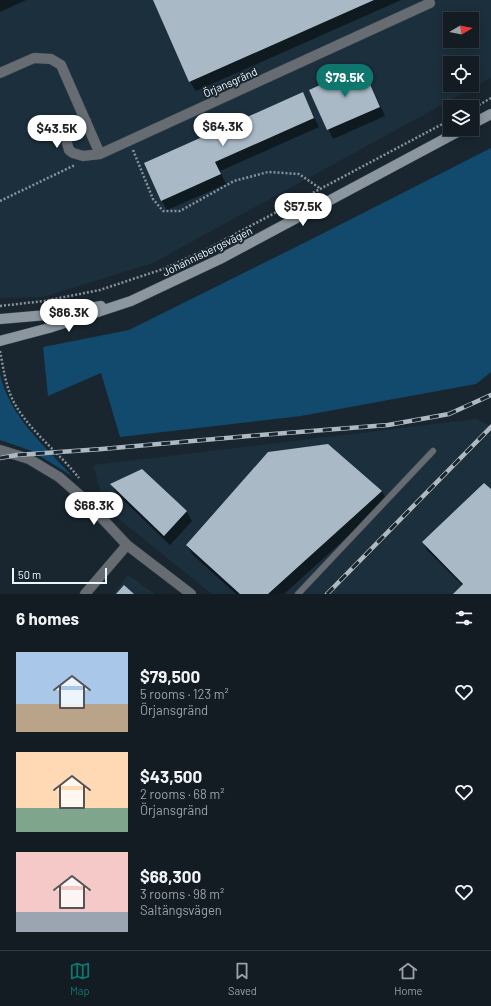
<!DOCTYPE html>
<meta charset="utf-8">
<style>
:root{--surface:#131c23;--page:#202930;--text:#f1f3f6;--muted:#9da1a6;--line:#323a41;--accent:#0f766e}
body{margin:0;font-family:Barlow,sans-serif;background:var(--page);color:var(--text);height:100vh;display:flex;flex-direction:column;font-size:15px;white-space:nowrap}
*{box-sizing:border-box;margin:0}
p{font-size:13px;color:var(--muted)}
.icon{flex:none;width:22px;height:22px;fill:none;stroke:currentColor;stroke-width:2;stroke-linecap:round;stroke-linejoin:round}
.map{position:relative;height:594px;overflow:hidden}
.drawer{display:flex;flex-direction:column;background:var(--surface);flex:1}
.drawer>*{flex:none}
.needle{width:26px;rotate:80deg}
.controls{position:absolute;left:443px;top:12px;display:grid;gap:8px}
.controls a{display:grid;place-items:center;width:36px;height:36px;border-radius:0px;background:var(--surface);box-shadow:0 2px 10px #0003,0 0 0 1px var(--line);font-size:20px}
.scale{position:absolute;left:12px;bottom:10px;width:95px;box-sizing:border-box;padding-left:4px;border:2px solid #ecf5fc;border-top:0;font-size:11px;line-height:14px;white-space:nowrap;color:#ecf5fc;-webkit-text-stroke:3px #19262f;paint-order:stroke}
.price{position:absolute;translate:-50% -34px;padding:0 9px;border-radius:14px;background:#fff;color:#222;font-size:13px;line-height:26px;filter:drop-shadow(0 1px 2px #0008)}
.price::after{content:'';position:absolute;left:50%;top:24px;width:12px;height:9px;margin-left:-6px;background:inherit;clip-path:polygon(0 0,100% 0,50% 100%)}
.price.selected{background:var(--accent);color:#fff}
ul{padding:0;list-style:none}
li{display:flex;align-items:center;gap:12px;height:100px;padding:0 16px}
li span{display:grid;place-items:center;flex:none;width:112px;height:80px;border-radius:0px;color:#555}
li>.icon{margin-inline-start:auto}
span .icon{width:48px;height:48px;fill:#fffc;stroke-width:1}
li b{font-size:17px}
h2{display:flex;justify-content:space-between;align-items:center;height:48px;padding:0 16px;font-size:17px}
.tabs{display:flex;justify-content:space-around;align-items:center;height:56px;border-top:1px solid var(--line);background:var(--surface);font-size:11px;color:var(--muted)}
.tabs a{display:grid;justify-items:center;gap:2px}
.tabs .selected{color:var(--accent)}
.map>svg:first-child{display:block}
.built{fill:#1c2f3d;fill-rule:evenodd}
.green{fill:#114a6c}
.shadow{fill:#0007}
.building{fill:#a9b9c6}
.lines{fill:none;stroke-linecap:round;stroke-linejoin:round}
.lane-casing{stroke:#37434c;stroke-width:7}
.street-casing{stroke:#37434c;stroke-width:11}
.secondary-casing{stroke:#37434c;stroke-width:11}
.path{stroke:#87929a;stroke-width:2.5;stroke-dasharray:2 2;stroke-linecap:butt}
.lane{stroke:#666c72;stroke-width:6}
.street{stroke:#666c72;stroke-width:10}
.secondary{stroke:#8b969e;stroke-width:10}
.rail-casing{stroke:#afb9c1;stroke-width:4.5}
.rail{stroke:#19262f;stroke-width:3;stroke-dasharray:9;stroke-linecap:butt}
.labels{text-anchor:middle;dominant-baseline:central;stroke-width:4;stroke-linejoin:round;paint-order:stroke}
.street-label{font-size:11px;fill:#ecf5fc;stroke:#19262f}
</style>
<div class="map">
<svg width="491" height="594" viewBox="0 0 491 594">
<rect width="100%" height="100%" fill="#19262f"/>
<path class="built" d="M 0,0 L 491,0 L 491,78 L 153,263 L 43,297 L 0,298 ZM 450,19 L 472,19 L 472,41 L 450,41 ZM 450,63 L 472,63 L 472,85 L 450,85 Z
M 476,419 L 491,426 L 491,594 L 212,594 L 105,508 L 93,465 Z
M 128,575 L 155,594 L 113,594 Z"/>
<path class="green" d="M 491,148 L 491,372 L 476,384 L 301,416 L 120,437 L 101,373 L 48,396 L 43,347 L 129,330 L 308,241 Z
M 0,374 C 10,417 43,444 72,476 L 32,451 L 0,440 Z"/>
<path class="shadow" d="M 0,0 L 26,0 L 0,12 Z
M 154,0 L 401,0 L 196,91 L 190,82 Z
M 367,77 L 385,116 L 333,139 L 310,90 Z
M 303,94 L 319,127 L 220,171 L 226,184 L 167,210 L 162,201 Z
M 112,485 L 186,511 L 192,521 L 170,545 L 117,494 Z
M 491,490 L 491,594 L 454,594 L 462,585 L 427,550 L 423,542 Z
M 382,491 L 387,501 L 284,594 L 236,594 L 193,555 L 187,546 Z"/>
<path class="building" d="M 153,0 L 374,0 L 189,82 Z
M 362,66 L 380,107 L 327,130 L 309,90 Z
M 303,92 L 314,118 L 215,162 L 221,174 L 161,201 L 144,163 Z
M 328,444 L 382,491 L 268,594 L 240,594 L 186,545 L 268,452 Z
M 142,469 L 187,511 L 164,536 L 110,484 Z
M 484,483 L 491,489 L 491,594 L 453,594 L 463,584 L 422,542 Z
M 124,585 L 134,594 L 116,594 Z"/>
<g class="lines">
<g class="lane-casing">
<path id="lane" d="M 298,594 L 433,451"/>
</g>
<g class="street-casing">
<path id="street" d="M 0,73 L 34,58 L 51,59 L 61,65 L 100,154 L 430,3
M 86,121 L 70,128 L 67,134 L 67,143 L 69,150 L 73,153 L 83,156 L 100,154
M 0,450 L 29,459 L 59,477 L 83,498 L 127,545 L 191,594
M 85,594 L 127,545"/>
</g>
<g class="secondary-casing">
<path id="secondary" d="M 472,124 L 491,114
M 0,319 L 47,315 L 101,306
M 0,341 L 49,328 L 131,301 L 220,259 L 463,129"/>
</g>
<path class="path" d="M 472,109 L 491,98
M 133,150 L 153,199 L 163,211 L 180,211 L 234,181 L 268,172 L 299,174 L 321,189
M 0,201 L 75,165
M 0,306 L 44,301 L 100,290 L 163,269 L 207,249 L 450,120
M 0,351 C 3,366 5,382 11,396 C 24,427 58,451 79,478"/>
<use href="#lane" class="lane"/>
<use href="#street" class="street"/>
<use href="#secondary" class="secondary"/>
<g class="rail-casing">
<path id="rail" d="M 0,458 L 17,455 L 102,449 L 249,436 L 388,425 L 449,414 L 491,395
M 327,594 L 491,427"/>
</g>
<use href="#rail" class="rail"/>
</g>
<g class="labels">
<g class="street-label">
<text transform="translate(230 82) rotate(-24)">Örjansgränd</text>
<text transform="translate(207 251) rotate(-26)">Johannisbergsvägen</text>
</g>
</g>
</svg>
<div class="controls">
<a><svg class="needle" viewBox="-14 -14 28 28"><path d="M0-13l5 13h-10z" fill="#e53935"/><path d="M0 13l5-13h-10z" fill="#9da1a6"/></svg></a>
<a><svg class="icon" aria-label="locate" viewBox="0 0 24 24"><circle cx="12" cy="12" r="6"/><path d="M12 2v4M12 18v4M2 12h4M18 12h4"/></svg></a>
<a><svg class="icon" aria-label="layers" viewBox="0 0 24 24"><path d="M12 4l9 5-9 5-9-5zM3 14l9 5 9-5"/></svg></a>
</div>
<div class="scale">50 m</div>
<b class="price selected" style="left:345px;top:98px">$79.5K</b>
<b class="price" style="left:223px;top:147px">$64.3K</b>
<b class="price" style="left:57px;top:149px">$43.5K</b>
<b class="price" style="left:303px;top:227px">$57.5K</b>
<b class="price" style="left:69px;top:333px">$86.3K</b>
<b class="price" style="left:94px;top:526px">$68.3K</b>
</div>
<section class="drawer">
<h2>6 homes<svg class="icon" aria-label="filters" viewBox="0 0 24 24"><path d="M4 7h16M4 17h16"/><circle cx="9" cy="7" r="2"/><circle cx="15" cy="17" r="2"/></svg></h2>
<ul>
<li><span style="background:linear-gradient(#a9c7e8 65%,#b9a48a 0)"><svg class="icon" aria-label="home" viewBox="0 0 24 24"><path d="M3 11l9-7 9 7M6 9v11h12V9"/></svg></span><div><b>$79,500</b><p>5 rooms · 123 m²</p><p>Örjansgränd</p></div><svg class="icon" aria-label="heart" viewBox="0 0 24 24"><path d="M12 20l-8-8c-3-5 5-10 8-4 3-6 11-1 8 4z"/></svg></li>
<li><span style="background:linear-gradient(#ffd9b3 70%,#7fa58c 0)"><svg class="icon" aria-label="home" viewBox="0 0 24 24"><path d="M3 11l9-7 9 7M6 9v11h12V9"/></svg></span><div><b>$43,500</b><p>2 rooms · 68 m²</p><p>Örjansgränd</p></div><svg class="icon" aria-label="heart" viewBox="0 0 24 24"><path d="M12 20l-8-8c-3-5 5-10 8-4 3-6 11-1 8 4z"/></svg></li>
<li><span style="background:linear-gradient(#f6c9c9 75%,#9aa5b1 0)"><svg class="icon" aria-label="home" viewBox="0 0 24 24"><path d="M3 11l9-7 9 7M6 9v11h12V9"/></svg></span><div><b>$68,300</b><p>3 rooms · 98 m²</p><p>Saltängsvägen</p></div><svg class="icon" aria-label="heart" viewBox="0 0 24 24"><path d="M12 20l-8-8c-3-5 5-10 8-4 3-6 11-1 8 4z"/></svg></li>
</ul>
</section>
<nav class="tabs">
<a class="selected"><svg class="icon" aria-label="map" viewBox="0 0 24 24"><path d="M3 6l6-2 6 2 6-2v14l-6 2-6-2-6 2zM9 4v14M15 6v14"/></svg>Map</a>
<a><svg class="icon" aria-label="saved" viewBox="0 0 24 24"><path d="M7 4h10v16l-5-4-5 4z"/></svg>Saved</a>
<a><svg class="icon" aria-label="home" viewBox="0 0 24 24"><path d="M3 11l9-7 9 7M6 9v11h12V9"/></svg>Home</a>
</nav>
